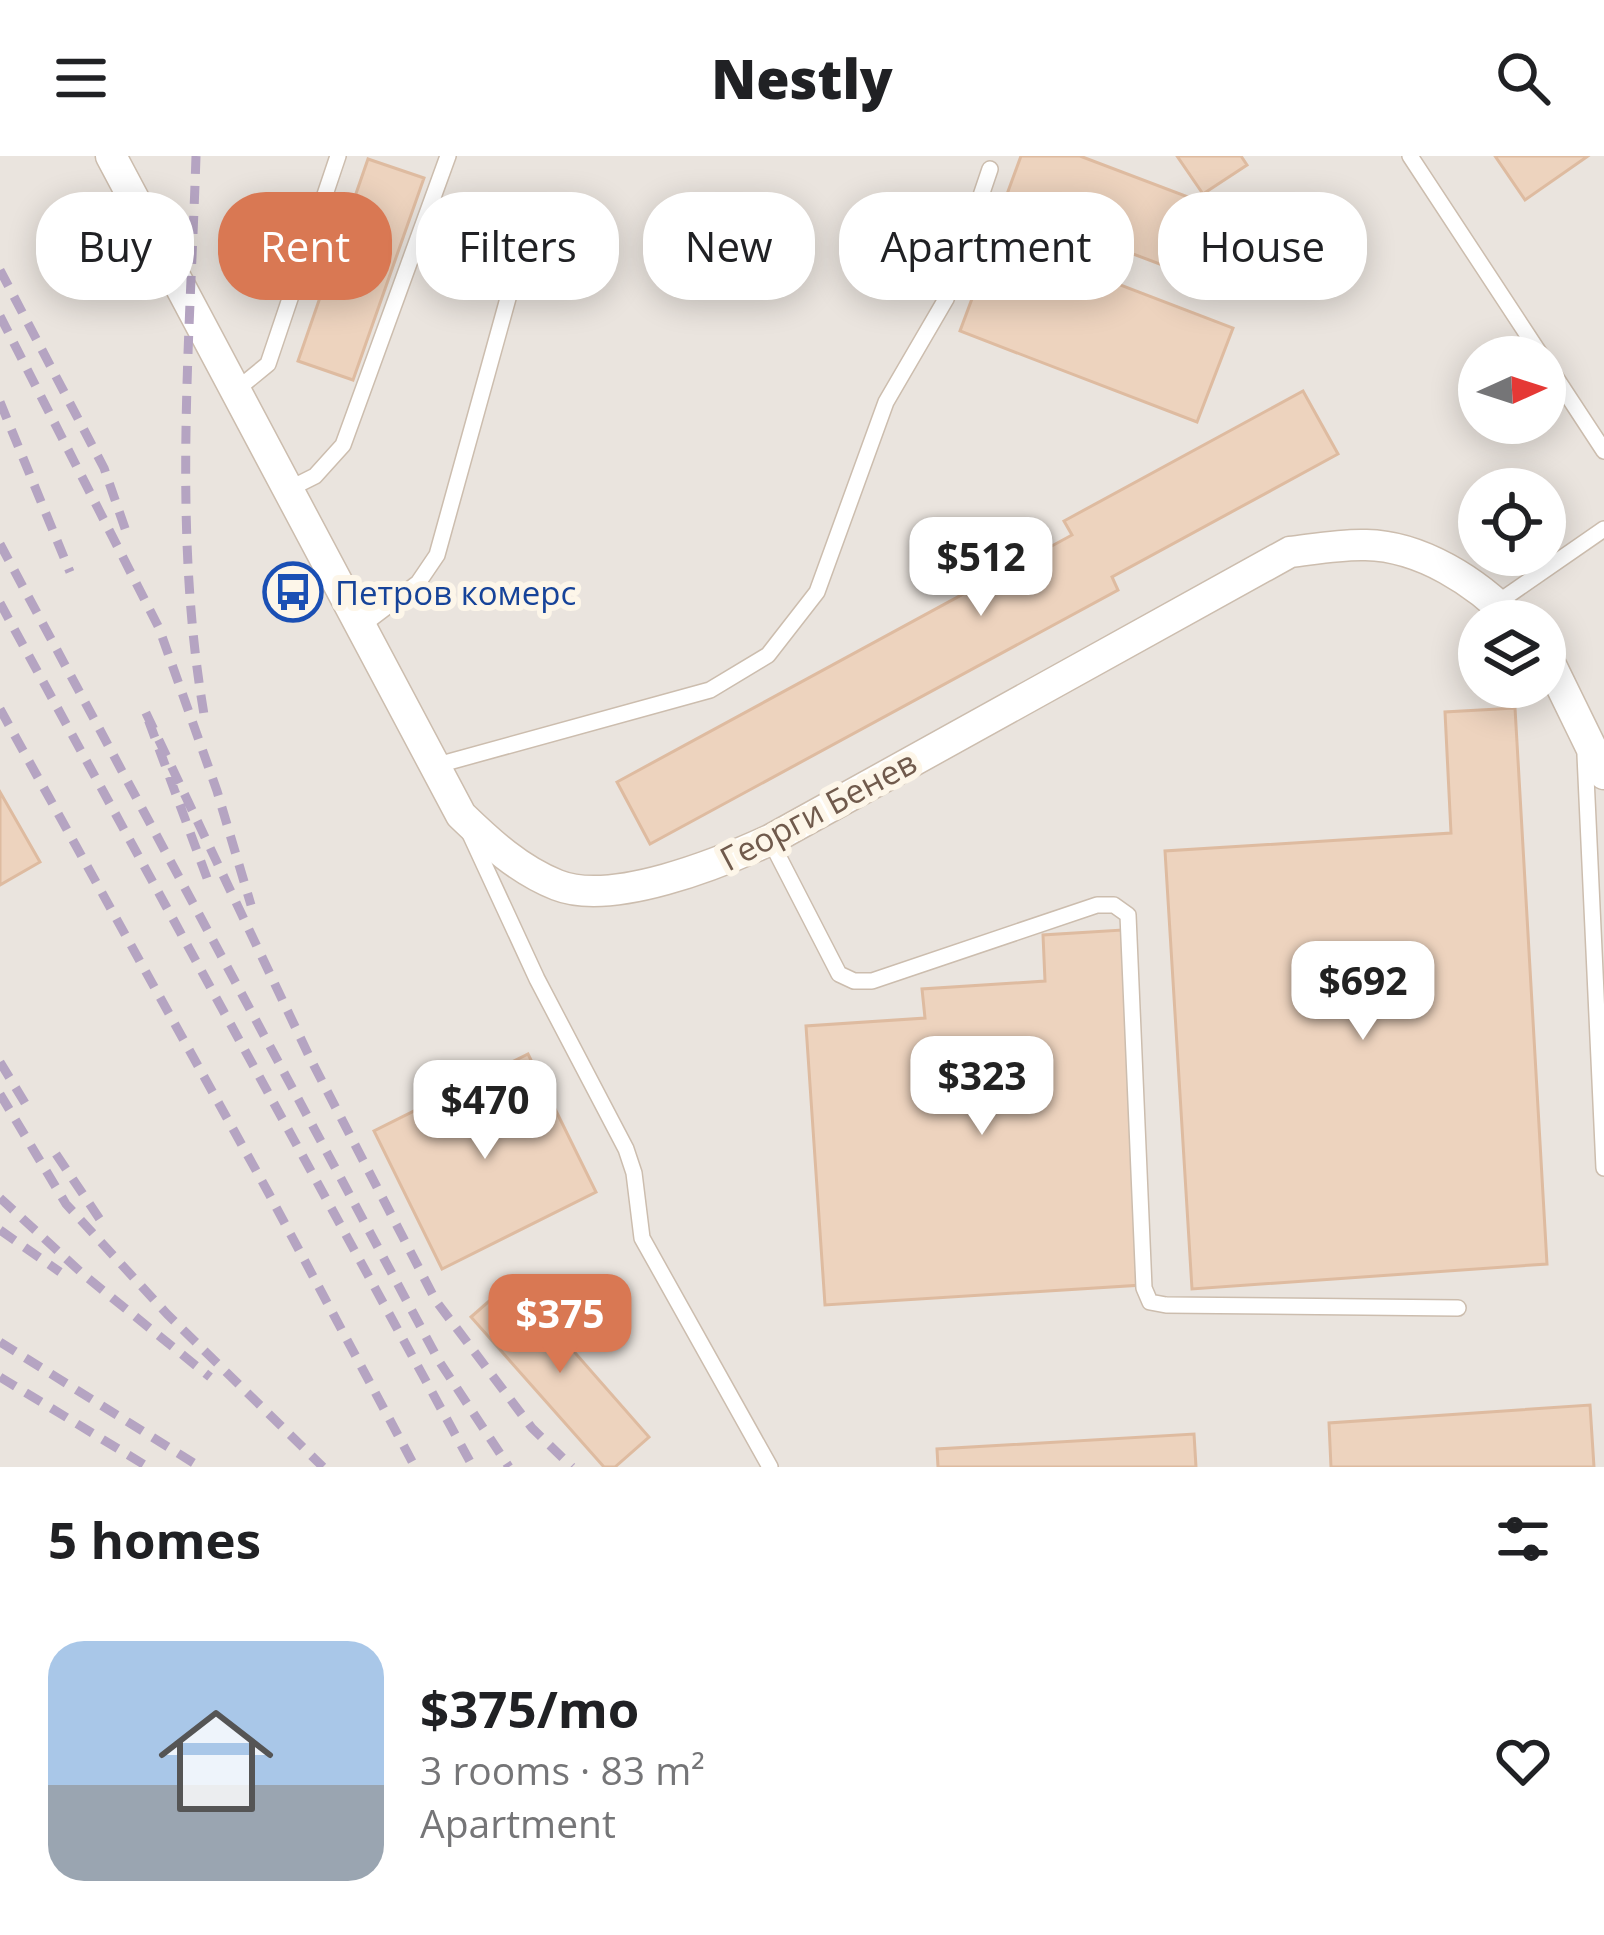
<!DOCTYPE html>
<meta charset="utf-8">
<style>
:root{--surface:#fff;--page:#f2f2f2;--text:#202124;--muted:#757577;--line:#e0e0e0;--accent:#d97853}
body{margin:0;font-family:"Open Sans",sans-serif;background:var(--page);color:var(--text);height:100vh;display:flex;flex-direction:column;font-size:45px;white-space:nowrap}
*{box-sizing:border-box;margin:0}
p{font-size:39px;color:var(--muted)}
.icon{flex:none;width:66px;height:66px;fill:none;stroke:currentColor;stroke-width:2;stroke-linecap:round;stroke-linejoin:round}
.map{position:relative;height:1311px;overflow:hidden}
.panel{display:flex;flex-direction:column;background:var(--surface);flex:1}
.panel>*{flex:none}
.top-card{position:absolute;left:36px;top:36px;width:1533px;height:108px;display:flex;gap:24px}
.needle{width:78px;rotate:87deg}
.fabs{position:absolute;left:1458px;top:180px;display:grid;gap:24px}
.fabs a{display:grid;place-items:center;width:108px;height:108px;border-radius:50%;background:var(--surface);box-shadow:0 6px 30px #0003;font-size:60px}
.price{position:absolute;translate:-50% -102px;padding:0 27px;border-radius:24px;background:#fff;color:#222;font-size:39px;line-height:78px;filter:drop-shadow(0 3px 6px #0008)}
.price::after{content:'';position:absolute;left:50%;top:72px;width:36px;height:27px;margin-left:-18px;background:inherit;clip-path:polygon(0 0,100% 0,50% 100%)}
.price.active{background:var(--accent);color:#fff}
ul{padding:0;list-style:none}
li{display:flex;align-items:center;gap:36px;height:300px;padding:0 48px}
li+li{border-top:3px solid var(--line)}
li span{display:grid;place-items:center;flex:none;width:336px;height:240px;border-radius:36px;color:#555}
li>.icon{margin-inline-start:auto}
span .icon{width:144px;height:144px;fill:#fffc;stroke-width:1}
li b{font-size:51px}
h2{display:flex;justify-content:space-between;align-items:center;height:144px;padding:0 48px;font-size:51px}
.tag{padding:0 42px;border-radius:48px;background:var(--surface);box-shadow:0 6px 30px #0003;font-size:42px;line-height:108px}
.tag.active{background:var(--accent);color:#fff}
header{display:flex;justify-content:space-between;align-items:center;height:156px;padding:0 48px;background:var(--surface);font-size:54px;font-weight:800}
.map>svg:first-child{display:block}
.industrial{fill:#eae4de;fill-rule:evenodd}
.building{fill:#edd3be;stroke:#debba0;stroke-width:3}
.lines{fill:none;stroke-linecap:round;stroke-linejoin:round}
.lane-casing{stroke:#ccbdae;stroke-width:18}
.street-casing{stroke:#ccbdae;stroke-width:33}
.lane{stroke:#fff;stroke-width:15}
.street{stroke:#fff;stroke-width:30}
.rail{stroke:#b5a4c2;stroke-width:9;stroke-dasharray:18 12;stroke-linecap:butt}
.labels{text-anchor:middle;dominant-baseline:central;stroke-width:12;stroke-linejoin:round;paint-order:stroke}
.transit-label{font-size:33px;fill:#164399;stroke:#fdf6e9;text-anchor:start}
.street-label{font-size:33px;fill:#705a4c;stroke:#fdf6e9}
</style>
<header><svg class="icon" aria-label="menu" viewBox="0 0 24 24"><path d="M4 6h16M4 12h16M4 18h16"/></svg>Nestly<svg class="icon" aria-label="search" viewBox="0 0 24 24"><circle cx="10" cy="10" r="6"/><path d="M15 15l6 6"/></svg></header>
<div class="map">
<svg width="1604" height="1311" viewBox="0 0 1604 1311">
<rect width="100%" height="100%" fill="#faf2e4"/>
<path class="industrial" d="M 0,0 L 1604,0 L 1604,1311 L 0,1311 ZM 1479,201 L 1545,201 L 1545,267 L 1479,267 ZM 1479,333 L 1545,333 L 1545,399 L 1479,399 ZM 1479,465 L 1545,465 L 1545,531 L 1479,531 Z"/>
<path class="building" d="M 1021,0 L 1080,0 L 1275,74 L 1250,142 L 1003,49 Z
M 1177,0 L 1241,0 L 1247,9 L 1203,38 Z
M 1495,0 L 1588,0 L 1525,44 Z
M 368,3 L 424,22 L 353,224 L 298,205 Z
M 995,81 L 1233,172 L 1197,266 L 960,175 Z
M 1303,235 L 1338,298 L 1112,421 L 1118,434 L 650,688 L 617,626 L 1072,379 L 1064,365 Z
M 1515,552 L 1547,1108 L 1192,1133 L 1165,695 L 1451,677 L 1445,556 Z
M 0,636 L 40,706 L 0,729 Z
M 1122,774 L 1142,1129 L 825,1149 L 806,870 L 925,862 L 922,833 L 1045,825 L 1043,779 Z
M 528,898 L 596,1036 L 442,1113 L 374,975 Z
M 512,1125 L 649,1281 L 615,1311 L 604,1311 L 471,1161 Z
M 1590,1249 L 1594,1311 L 1331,1311 L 1329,1267 Z
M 1194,1278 L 1196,1311 L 938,1311 L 937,1293 Z"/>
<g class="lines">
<g class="lane-casing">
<path id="lane" d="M 1410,0 L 1542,201
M 1545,205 L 1604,295
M 235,235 L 268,208 L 338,0
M 287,334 L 315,320 L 343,289 L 448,0
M 1497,447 L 1604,373
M 360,471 L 418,427 L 437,399 L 528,70
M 1585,599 L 1604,1012
M 434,610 L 710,534 L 768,499 L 817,436 L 886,246 L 946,143 L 990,13
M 470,678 L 537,823 L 626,993 L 634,1017 L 642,1082 L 770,1311
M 770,684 L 839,818 L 854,825 L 872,825 L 1097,749 L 1114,749 L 1128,759 L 1144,1132 L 1150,1146 L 1166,1149 L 1458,1152"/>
</g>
<g class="street-casing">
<path id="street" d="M 111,0 L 461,659 C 490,687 519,714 557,729 C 612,751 720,707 770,684 L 1290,396 C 1315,393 1341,388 1366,389 C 1421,390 1477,426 1514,465
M 1545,497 L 1604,618"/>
</g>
<use href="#lane" class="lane"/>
<use href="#street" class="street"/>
<path class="rail" d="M 196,0 C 190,188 172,378 205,564
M 0,114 L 104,312 L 128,381
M 0,160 L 159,472 L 217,635 L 251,749
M 0,246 L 70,416
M 0,388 L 439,1205 L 509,1311
M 0,447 L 473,1311
M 0,553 L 268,1036 L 415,1311
M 207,722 L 145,555 L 310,902 L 436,1145 L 532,1272 L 572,1311
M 0,906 L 28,952
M 0,938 L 66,1048 L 167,1158 L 323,1311
M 56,998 L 103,1068
M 0,1042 L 84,1119 L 210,1221
M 0,1074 L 60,1116
M 0,1186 L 200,1311
M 0,1221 L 148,1311"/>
</g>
<defs>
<g id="bus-ring" transform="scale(3)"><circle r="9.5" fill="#fdf6e9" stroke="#1a4fb4" stroke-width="1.5"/><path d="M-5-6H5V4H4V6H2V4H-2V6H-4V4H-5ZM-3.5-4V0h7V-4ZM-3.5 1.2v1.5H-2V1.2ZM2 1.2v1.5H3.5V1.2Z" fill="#1a4fb4"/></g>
</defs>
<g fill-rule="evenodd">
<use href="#bus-ring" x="293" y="436"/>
</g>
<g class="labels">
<g class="transit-label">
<text x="335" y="436">Петров комерс</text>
</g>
<g class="street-label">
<text transform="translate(818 654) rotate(-28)">Георги Бенев</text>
</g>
</g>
</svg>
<div class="fabs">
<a><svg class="needle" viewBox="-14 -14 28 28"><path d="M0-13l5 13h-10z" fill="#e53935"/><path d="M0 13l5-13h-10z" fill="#757577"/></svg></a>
<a><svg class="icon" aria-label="locate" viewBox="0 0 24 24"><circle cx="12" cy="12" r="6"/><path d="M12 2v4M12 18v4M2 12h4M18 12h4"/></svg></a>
<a><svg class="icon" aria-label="layers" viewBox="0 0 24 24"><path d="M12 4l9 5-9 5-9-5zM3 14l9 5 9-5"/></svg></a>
</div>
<b class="price" style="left:981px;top:463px">$512</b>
<b class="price" style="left:1363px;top:887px">$692</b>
<b class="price" style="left:982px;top:982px">$323</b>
<b class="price" style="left:485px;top:1006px">$470</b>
<b class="price active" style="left:560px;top:1220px">$375</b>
<div class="top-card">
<a class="tag">Buy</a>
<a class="tag active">Rent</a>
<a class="tag">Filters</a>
<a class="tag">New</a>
<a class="tag">Apartment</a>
<a class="tag">House</a>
</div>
</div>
<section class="panel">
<h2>5 homes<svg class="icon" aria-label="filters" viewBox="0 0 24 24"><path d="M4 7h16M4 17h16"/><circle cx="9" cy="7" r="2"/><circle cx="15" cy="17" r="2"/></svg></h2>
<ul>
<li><span style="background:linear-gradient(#a9c7e8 60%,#9aa5b1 0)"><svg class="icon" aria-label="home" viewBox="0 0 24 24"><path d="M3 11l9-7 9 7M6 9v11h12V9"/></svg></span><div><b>$375/mo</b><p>3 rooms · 83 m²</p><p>Apartment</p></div><svg class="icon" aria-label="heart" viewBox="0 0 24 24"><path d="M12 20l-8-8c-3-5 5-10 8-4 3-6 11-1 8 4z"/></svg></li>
</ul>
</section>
